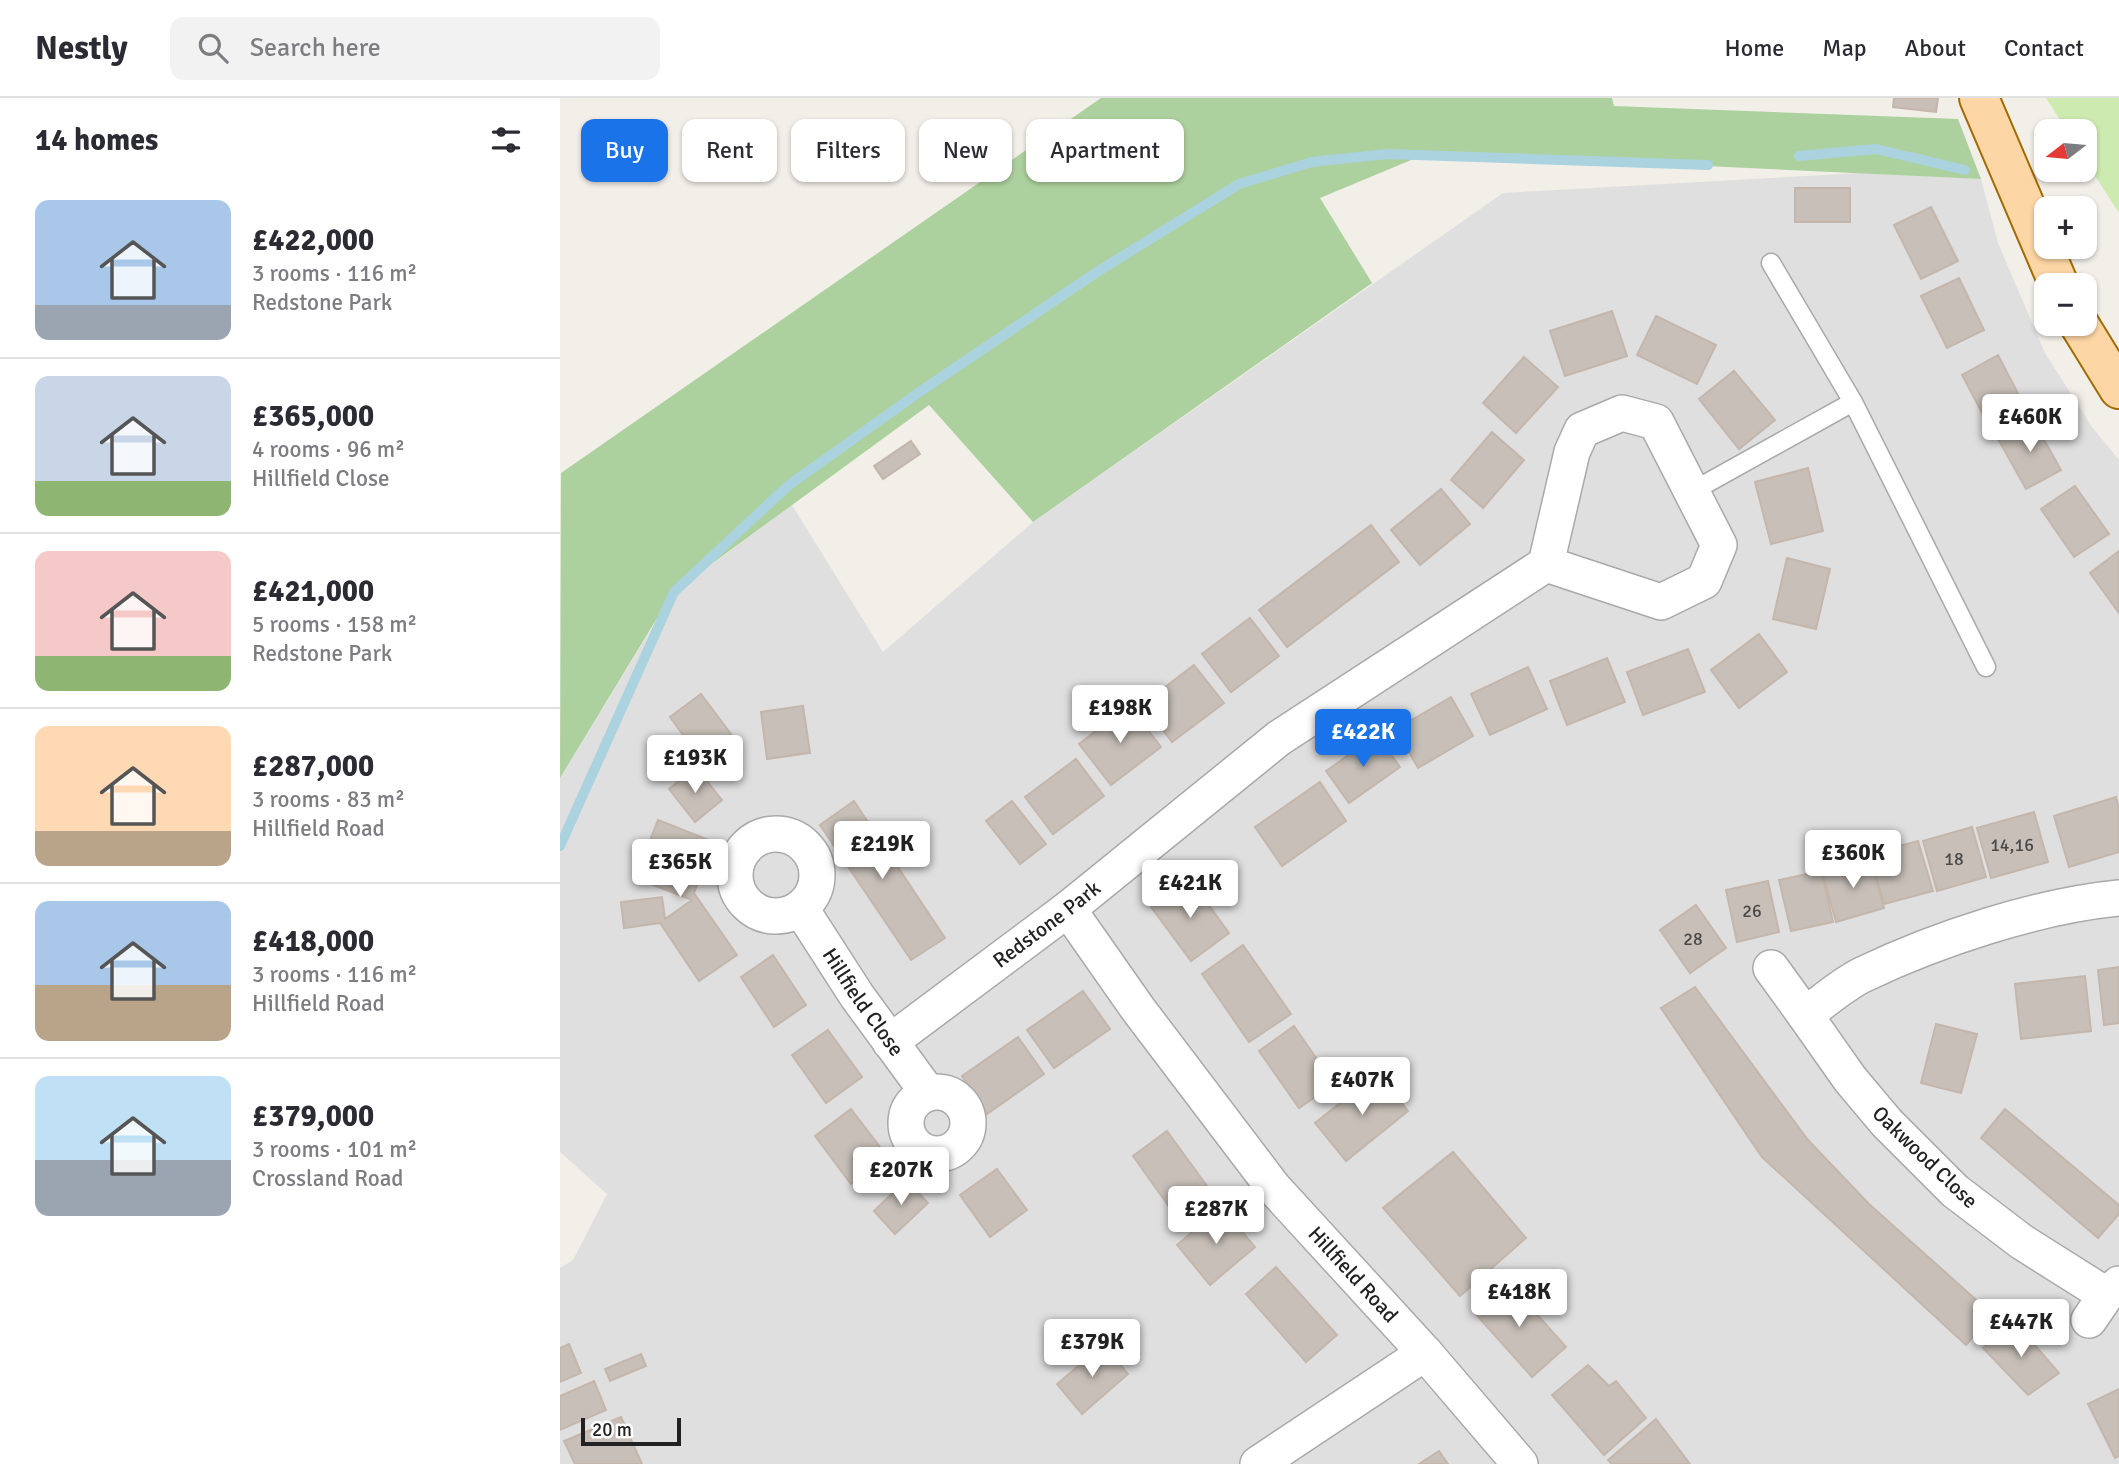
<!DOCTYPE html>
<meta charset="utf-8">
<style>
:root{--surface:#fff;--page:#f2f2f3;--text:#2b2b33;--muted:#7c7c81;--line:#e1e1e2;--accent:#1a73e8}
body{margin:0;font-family:Signika,sans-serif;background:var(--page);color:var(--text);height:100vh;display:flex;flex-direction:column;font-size:26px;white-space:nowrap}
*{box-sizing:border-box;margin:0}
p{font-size:23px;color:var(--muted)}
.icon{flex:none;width:38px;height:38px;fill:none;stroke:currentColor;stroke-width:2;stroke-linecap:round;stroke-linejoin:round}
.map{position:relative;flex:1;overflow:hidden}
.side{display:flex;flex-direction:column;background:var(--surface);width:560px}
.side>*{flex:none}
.banner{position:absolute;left:21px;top:21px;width:665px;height:63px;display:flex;gap:14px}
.needle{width:46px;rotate:254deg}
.controls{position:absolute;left:1474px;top:21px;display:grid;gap:14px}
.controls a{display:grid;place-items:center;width:63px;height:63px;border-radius:14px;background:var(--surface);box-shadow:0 2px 5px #0004;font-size:35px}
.scale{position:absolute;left:21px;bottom:18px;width:100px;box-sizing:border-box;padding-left:7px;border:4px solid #222;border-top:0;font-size:19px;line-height:24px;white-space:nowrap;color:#222;-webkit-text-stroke:5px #fff;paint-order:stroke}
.price{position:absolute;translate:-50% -60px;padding:0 16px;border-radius:7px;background:#fff;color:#222;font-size:23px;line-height:46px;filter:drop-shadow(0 2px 4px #0008)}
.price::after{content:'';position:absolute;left:50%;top:42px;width:21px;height:16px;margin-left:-10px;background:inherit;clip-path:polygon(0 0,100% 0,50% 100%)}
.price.selected{background:var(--accent);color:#fff}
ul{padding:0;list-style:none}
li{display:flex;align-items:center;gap:21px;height:175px;padding:0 35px}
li+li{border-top:2px solid var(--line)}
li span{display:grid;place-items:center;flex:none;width:196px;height:140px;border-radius:14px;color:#555}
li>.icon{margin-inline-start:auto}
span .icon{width:84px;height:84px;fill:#fffc;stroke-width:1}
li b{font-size:30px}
h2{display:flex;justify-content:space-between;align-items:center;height:84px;padding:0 35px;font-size:30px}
.chip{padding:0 24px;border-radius:14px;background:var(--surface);box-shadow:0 2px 5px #0004;font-size:24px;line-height:63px}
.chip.selected{background:var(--accent);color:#fff}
header{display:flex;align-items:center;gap:42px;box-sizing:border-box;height:98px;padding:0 35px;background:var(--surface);border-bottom:2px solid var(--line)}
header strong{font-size:33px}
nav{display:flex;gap:38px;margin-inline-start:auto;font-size:24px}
.search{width:490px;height:63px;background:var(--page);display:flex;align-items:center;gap:18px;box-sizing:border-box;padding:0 24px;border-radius:14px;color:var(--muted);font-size:26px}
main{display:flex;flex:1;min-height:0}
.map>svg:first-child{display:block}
.residential{fill:#e0dfdf}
.grass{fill:#cdebb0}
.forest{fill:#add19e}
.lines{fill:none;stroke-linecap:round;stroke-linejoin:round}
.stream{stroke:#aad3df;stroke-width:10}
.building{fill:#c7bfb8;stroke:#c4b6ab;stroke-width:2}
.service-casing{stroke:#a9a9a9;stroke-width:21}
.minor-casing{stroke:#a9a9a9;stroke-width:38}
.primary-casing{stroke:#a06b00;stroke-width:42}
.service{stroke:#fff;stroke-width:18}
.minor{stroke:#fff;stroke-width:35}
.primary{stroke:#fcd6a4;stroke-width:38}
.labels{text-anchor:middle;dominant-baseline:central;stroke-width:5;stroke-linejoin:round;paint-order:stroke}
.number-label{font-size:18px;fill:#4b4948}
.street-label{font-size:21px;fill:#222;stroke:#fff}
</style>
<header>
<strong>Nestly</strong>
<div class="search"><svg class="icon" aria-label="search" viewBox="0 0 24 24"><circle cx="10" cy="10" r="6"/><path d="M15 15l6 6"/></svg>Search here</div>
<nav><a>Home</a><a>Map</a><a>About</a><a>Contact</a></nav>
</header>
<main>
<section class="side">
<h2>14 homes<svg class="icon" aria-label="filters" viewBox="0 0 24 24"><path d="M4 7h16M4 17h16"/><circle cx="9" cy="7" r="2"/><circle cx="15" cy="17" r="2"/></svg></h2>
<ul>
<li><span style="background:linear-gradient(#a9c7e8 75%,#9aa5b1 0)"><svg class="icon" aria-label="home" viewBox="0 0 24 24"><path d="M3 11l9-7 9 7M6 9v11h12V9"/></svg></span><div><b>£422,000</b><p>3 rooms · 116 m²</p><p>Redstone Park</p></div></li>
<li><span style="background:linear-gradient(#c9d6e8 75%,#8fb573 0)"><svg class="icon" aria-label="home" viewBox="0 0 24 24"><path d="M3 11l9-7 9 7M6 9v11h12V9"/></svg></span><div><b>£365,000</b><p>4 rooms · 96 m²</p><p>Hillfield Close</p></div></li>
<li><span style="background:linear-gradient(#f6c9c9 75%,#8fb573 0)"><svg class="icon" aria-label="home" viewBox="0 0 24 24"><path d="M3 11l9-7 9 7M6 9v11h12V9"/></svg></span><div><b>£421,000</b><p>5 rooms · 158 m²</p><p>Redstone Park</p></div></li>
<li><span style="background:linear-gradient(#ffd9b3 75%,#b9a48a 0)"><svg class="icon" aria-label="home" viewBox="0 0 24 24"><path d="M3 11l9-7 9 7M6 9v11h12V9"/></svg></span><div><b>£287,000</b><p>3 rooms · 83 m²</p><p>Hillfield Road</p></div></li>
<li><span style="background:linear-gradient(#a9c7e8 60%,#b9a48a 0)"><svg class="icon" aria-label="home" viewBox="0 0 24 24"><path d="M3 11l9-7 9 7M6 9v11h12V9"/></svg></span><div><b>£418,000</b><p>3 rooms · 116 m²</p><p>Hillfield Road</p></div></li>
<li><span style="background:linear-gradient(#bfe0f5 60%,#9aa5b1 0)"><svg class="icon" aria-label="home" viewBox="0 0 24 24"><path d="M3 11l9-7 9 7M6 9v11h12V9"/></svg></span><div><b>£379,000</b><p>3 rooms · 101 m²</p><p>Crossland Road</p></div></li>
</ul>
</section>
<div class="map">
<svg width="1559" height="1366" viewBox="0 0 1559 1366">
<rect width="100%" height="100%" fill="#f2efe9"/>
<path class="residential" d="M 1300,75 L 1421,81 L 1438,145 L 1485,255 L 1532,329 L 1559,362 L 1559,1366 L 0,1366 L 0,1170 L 13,1162 L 47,1096 L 0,1054 L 0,680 L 114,494 L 232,407 L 323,554 L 473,424 L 943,95 Z"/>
<path class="grass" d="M 1486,0 L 1559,0 L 1559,115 L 1524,61 L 1524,33 L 1507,33 Z"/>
<path class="forest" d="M 541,0 L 1052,0 L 1054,8 L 1398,21 L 1421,81 L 868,55 L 760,100 L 812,185 L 473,424 L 369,307 L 113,494 L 0,680 L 1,375 Z"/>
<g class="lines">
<path class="stream" d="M 1239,58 L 1316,51 L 1405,72
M 0,748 L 114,494 L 229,387 L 358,295 L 537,174 L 679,86 L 752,64 L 827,56 L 1148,67"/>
</g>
<path class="building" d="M 1334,0 L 1378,0 L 1376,14 L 1333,9 Z
M 1235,90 L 1290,90 L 1290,124 L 1235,124 Z
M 1371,109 L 1398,163 L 1361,181 L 1334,127 Z
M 1399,180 L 1424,232 L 1387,250 L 1361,198 Z
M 1052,213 L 1067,258 L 1005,278 L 990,233 Z
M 1096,218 L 1156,247 L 1137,286 L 1077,257 Z
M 1438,257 L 1465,309 L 1429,328 L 1402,277 Z
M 964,259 L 998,289 L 956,335 L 923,305 Z
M 1174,273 L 1215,322 L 1179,351 L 1139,301 Z
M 1473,322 L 1501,372 L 1466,391 L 1438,341 Z
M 932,334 L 964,362 L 923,410 L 891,382 Z
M 351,343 L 360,356 L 323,381 L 314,368 Z
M 1248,370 L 1263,433 L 1211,446 L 1195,384 Z
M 1515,388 L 1549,436 L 1514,459 L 1481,411 Z
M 881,391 L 910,426 L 860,467 L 831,432 Z
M 811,427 L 839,464 L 727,549 L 699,512 Z
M 1559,453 L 1559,515 L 1530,475 Z
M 1227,460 L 1270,471 L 1256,531 L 1213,521 Z
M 690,520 L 719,558 L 671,594 L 642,556 Z
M 1199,536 L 1227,574 L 1179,610 L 1151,572 Z
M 1128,551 L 1145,594 L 1083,617 L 1067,574 Z
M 1047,560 L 1065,604 L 1007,627 L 990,583 Z
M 634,567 L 664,605 L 612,644 L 583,606 Z
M 968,569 L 987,611 L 930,637 L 911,596 Z
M 141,596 L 171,636 L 139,659 L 110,619 Z
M 891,599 L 913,638 L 858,670 L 836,631 Z
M 569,607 L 601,649 L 551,687 L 519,646 Z
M 243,608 L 250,655 L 207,661 L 201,614 Z
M 817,637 L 840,669 L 789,705 L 766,673 Z
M 516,661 L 544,698 L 493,736 L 465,699 Z
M 136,669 L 162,702 L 135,724 L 109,691 Z
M 760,684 L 786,723 L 722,768 L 695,729 Z
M 1556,699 L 1559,710 L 1559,754 L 1509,769 L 1494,718 Z
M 294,703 L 385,840 L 351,862 L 260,727 Z
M 452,703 L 486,746 L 460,766 L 426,723 Z
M 1474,714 L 1488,764 L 1431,780 L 1417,730 Z
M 98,722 L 154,744 L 134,795 L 177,857 L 139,883 L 100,825 L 64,830 L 61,804 L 102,799 L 105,821 L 132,802 L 75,780 Z
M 1412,729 L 1426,779 L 1377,793 L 1363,743 Z
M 1358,743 L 1373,793 L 1324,806 L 1310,756 Z
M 1310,760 L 1324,810 L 1276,824 L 1262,774 Z
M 1261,773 L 1273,824 L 1231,833 L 1219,782 Z
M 630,781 L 669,835 L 631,863 L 591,809 Z
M 1208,783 L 1219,834 L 1177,844 L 1166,792 Z
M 1136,807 L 1166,850 L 1130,875 L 1100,832 Z
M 683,847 L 731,916 L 689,944 L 642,876 Z
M 213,857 L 246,907 L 214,929 L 181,879 Z
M 1559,869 L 1559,925 L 1544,927 L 1538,872 Z
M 1525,878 L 1531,933 L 1461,941 L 1455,886 Z
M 1135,889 L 1248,1042 L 1309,1106 L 1432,1216 L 1406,1247 L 1202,1059 L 1101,910 Z
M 523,893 L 550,931 L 494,970 L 467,932 Z
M 1376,926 L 1417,936 L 1401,995 L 1361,985 Z
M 734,928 L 774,986 L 739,1010 L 699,953 Z
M 268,932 L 302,979 L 266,1005 L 232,957 Z
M 458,939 L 484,976 L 427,1016 L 402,978 Z
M 818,975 L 848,1013 L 786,1063 L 755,1025 Z
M 291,1011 L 327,1058 L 291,1086 L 255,1038 Z
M 1445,1011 L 1559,1107 L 1559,1116 L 1538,1140 L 1421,1040 Z
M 607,1033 L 655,1099 L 620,1124 L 573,1058 Z
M 893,1054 L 966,1140 L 900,1198 L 823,1110 Z
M 437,1071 L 467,1112 L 430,1139 L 400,1097 Z
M 346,1082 L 368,1105 L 335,1136 L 314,1113 Z
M 662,1109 L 695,1149 L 650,1187 L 617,1147 Z
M 716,1169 L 777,1237 L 746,1264 L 686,1196 Z
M 947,1183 L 1006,1249 L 972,1279 L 913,1213 Z
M 1455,1224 L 1499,1275 L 1468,1297 L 1423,1250 Z
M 9,1246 L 21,1275 L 0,1284 L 0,1250 Z
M 543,1247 L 568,1276 L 522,1316 L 497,1286 Z
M 81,1256 L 86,1268 L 50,1283 L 45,1271 Z
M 1028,1267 L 1049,1288 L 1056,1283 L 1086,1320 L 1044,1357 L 992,1297 Z
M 34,1283 L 46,1312 L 0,1332 L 0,1298 Z
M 1559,1291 L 1559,1358 L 1555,1360 L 1528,1306 Z
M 61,1319 L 82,1366 L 15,1366 L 4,1343 Z
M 1096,1321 L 1130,1366 L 1052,1366 L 1048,1362 Z
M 879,1353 L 888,1366 L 859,1366 Z"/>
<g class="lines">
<g class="service-casing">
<path id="service" d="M 1211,165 L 1293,304 L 1426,569
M 1131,394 L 1293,304"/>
</g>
<g class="minor-casing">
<g id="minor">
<circle cx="216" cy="777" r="41"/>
<path id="s1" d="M 241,811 L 297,898 L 368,995"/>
<path id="s2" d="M 508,811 L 578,911 L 713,1089 L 865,1255 L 960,1366"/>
<path d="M 1211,870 L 1245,917"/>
<path id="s3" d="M 330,944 L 508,811 L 719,640 L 986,466 L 1012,354 L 1022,332 L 1062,315 L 1096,324 L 1159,447 L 1144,483 L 1101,504 L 986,466"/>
<circle cx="377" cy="1025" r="31"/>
<path d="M 1546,1197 L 1462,1144 L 1395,1093 L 1327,1025 L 1290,981 L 1245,917 C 1263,904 1282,887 1302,877 C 1377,841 1477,808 1559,800"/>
<path d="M 1529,1222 L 1546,1197 L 1559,1186"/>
<path d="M 698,1366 L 865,1255"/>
</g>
</g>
<g class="primary-casing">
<path id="primary" d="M 1419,0 L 1499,187
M 1519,226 L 1559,291"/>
</g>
<use href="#service" class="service"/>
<use href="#minor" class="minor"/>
<use href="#primary" class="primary"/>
</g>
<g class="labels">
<g class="number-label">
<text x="1452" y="747">14,16</text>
<text x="1394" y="761">18</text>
<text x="1192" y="813">26</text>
<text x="1133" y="841">28</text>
</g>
<g class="street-label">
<text stroke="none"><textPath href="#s3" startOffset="196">Redstone Park</textPath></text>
<text stroke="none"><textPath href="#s1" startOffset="112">Hillfield Close</textPath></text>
<text transform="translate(1365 1059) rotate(44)">Oakwood Close</text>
<text stroke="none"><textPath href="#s2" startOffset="464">Hillfield Road</textPath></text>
</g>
</g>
</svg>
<div class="controls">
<a><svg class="needle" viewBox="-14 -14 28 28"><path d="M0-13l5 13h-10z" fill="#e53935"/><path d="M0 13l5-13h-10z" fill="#7c7c81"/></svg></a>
<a>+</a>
<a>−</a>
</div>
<div class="scale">20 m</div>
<b class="price" style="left:1470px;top:356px">£460K</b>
<b class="price" style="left:560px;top:647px">£198K</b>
<b class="price selected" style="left:803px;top:671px">£422K</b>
<b class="price" style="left:135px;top:697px">£193K</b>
<b class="price" style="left:322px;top:783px">£219K</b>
<b class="price" style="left:1293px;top:792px">£360K</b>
<b class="price" style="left:120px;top:801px">£365K</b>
<b class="price" style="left:630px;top:822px">£421K</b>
<b class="price" style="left:802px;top:1019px">£407K</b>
<b class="price" style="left:341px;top:1109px">£207K</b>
<b class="price" style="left:656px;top:1148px">£287K</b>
<b class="price" style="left:959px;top:1231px">£418K</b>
<b class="price" style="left:1461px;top:1261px">£447K</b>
<b class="price" style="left:532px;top:1281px">£379K</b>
<div class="banner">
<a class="chip selected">Buy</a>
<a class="chip">Rent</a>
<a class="chip">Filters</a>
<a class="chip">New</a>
<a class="chip">Apartment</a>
</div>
</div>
</main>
